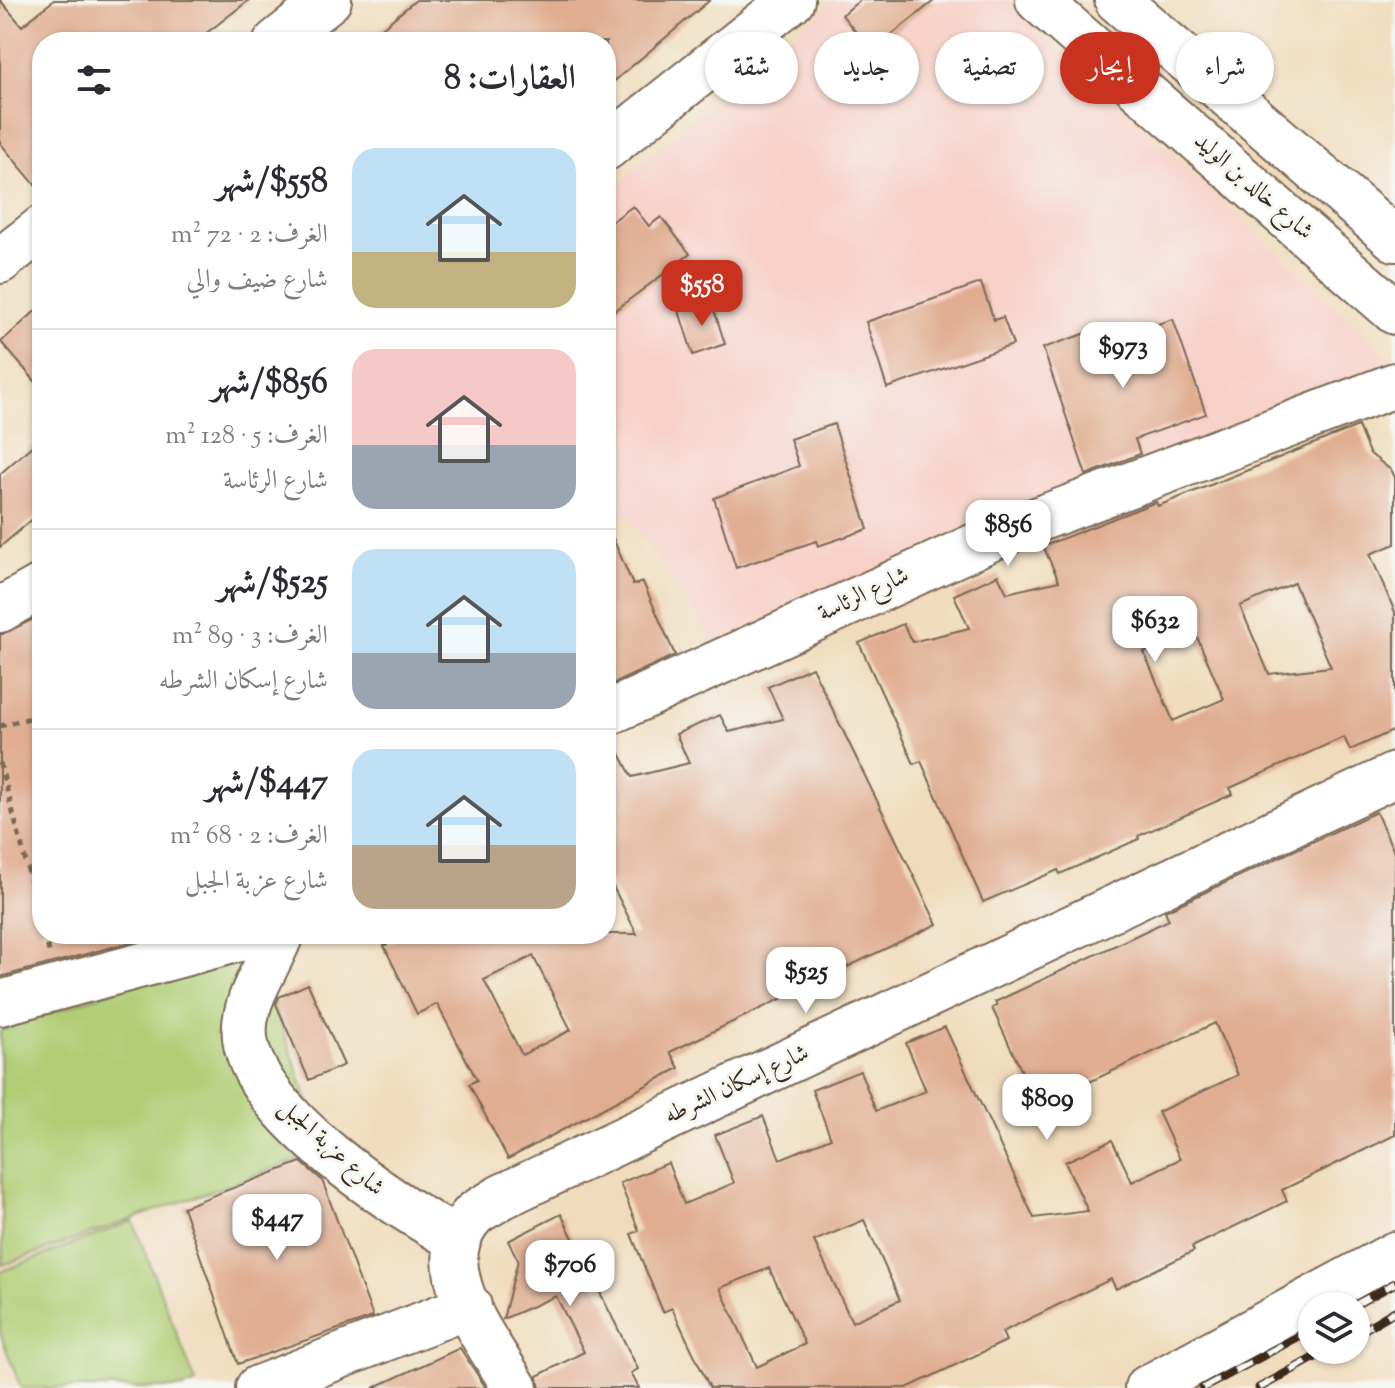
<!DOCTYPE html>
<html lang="ar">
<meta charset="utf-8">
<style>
:root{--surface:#fff;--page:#f7f7f7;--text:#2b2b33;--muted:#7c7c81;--line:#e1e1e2;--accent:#c8321e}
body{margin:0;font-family:"Sorts Mill Goudy",Amiri,serif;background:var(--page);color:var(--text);direction:rtl;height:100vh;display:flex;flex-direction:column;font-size:30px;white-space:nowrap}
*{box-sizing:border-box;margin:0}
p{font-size:26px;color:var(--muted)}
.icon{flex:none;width:44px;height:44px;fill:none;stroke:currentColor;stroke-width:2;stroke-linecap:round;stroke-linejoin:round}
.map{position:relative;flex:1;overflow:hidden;direction:ltr}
.drawer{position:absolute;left:32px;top:32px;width:584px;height:912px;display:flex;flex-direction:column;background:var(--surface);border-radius:32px;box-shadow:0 2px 6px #0004;direction:rtl}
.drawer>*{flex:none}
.guide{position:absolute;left:640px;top:32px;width:634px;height:72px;direction:rtl;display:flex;gap:16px}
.tools{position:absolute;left:1298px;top:1292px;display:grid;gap:16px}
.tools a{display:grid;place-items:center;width:72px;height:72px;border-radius:50%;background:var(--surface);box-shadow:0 2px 6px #0004;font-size:40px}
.price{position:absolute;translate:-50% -68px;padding:0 18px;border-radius:16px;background:#fff;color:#222;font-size:26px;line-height:52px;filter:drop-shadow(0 2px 4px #0008)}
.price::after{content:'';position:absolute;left:50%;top:48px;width:24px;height:18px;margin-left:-12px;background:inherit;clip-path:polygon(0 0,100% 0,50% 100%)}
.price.on{background:var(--accent);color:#fff}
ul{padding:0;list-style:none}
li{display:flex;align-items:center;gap:24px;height:200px;padding:0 40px}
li+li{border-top:2px solid var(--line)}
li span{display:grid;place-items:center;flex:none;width:224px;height:160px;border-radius:24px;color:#555}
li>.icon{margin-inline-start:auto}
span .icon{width:96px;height:96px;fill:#fffc;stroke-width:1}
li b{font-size:34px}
h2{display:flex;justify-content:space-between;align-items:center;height:96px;padding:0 40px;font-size:34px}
.chip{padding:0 28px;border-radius:36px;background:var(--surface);box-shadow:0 2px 6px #0004;font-size:28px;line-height:72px}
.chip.on{background:var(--accent);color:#fff}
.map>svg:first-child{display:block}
.built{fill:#f7d1c8}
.green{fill:#b0cd74;stroke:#767c49;stroke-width:2}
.building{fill:#e0ad91;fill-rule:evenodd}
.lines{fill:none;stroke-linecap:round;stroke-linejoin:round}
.minor-casing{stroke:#7a6855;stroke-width:48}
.path{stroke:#7a6855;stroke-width:5;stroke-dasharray:6 6;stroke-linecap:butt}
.minor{stroke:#fff;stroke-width:44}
.rail-casing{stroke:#3b2a1e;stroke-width:9}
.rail{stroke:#f6f6f2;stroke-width:6;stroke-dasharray:18;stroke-linecap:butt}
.labels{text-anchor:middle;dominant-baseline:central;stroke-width:6;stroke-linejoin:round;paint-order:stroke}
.street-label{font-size:24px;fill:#3b2a1e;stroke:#f6f6f2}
</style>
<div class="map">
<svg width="1395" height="1388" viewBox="0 0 1395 1388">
<rect width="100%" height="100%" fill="#f6f6f2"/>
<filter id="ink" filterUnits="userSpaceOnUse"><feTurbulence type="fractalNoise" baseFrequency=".0125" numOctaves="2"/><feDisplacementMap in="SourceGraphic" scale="16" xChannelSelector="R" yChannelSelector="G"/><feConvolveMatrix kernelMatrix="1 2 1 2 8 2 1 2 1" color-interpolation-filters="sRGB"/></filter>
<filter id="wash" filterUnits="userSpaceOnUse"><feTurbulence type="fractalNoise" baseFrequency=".006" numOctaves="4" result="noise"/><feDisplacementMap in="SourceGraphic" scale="32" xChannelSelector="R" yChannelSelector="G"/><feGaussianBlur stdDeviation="1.8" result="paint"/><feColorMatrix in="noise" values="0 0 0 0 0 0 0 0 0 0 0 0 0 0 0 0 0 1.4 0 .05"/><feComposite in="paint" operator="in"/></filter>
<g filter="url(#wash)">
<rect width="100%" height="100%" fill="#f0dcbc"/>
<path class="built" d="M 833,0 L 1006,0 L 1392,359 L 722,652 L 606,486 L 606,193 Z"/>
<path class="green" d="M 251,941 L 326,1150 L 3,1265 L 0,1031 Z
M 133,1221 L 196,1383 L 184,1388 L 21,1388 L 0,1333 L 0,1272 Z"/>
<g id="blocks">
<path class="building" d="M 0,0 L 22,26 L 54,0 L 249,0 L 195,42 L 42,42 L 42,193 L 0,143 Z
M 416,0 L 710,0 L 606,88 L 606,42 L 365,42 Z
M 860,0 L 935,0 L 871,51 L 842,15 Z
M 633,206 L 649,226 L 661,217 L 690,254 L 606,317 L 606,226 Z
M 981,283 L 994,320 L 1003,317 L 1013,345 L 887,388 L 866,322 Z
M 711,300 L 725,344 L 693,355 L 679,311 Z
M 42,305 L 42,389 L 1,342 Z
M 1173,319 L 1206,414 L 1135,439 L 1140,454 L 1086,475 L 1043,348 L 1101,328 L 1105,342 Z
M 834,424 L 868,529 L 818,546 L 816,541 L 736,568 L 714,498 L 799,466 L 790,439 Z
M 1358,426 L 1369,453 L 1392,471 L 1395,478 L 1395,544 L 1370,554 L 1395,612 L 1395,730 L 1350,750 L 1344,737 L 1230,788 L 1233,794 L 1138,836 L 1139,839 L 1060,874 L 1058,870 L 983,902 L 921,761 L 914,764 L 859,643 L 903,624 L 912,642 L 969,628 L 954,595 L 998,575 L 1007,593 L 1059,581 L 1043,546 L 1156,502 L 1158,506 ZM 1294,583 L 1331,667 L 1269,674 L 1240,606 ZM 1194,630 L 1224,699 L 1173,721 L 1144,652 Z
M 42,437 L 42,511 L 0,547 L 0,474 Z
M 606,522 L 633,585 L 643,582 L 675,655 L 606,687 Z
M 42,615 L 42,934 L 161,934 L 0,977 L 0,635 Z
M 812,667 L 937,924 L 670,1052 L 679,1068 L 508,1159 L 469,1084 L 477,1080 L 437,1004 L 417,1014 L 384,946 L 408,934 L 637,934 L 606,873 L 606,739 L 612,738 L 632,777 L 689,763 L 676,734 L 720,715 L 729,732 L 783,719 L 768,687 ZM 533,956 L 571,1030 L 522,1055 L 484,980 Z
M 1376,812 L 1395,854 L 1395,1135 L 1282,1190 L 1287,1201 L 1192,1247 L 1194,1251 L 1116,1289 L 1111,1279 L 1002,1332 L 1006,1341 L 907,1388 L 710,1388 L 672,1308 L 663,1312 L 631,1234 L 639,1231 L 620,1183 L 668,1163 L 684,1204 L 734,1183 L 715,1135 L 763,1116 L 780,1159 L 831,1138 L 812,1090 L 860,1071 L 876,1111 L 926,1091 L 906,1043 L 945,1027 L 1034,1218 L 1088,1211 L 1065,1162 L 1112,1140 L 1132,1182 L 1180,1159 L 1158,1112 L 1238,1075 L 1215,1023 L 1038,1106 L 992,1008 L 997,1006 L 995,1002 L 1169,920 L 1165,911 ZM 864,1220 L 900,1300 L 852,1322 L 814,1241 ZM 769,1268 L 805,1344 L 757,1367 L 720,1288 Z
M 308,984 L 344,1065 L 309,1080 L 276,1004 L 279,997 Z
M 301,1162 L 322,1180 L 373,1317 L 238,1364 L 183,1207 Z
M 561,1214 L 638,1369 L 631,1373 L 639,1388 L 540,1388 L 537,1376 L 584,1352 L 556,1296 L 503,1319 L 518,1260 L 508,1241 Z
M 460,1348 L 486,1388 L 373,1388 Z"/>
</g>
</g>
<g filter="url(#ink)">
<use href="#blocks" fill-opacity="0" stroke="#7a6855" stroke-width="2"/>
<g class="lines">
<g class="minor-casing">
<path id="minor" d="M 1038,0 L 1395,312
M 1117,0 L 1395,239
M 276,42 L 329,0
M 606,148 L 792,0
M 0,261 L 42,228
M 0,610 L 42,586
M 606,714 L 1010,530 L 1395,385
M 281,934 C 269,966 241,1002 245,1038 C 254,1116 395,1205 458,1240
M 0,1003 L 258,934
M 258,1388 L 469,1306
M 515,1388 C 487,1339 424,1266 474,1214 C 481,1208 493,1203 501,1197 L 1395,775
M 1147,1388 L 1395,1254"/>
</g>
<path class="path" d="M 0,726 L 42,715
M 0,763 L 42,924
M 45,934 L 49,952"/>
<use href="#minor" class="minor"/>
<g class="rail-casing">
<path id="rail" d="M 1353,1306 L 1395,1283
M 1356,1334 L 1395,1311
M 1203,1388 L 1312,1329
M 1259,1388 L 1328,1350"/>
</g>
<use href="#rail" class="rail"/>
</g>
</g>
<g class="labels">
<g class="street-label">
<text transform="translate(1253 187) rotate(41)">شارع خالد بن الوليد</text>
<text transform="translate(864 595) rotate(-25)">شارع الرئاسة</text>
<text transform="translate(737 1085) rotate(-25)">شارع إسكان الشرطه</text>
<text transform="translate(331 1148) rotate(42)">شارع عزبة الجبل</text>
</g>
</g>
</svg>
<div class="tools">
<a><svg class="icon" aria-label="layers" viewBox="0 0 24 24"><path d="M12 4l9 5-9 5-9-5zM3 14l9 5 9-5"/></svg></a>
</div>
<b class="price on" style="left:702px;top:328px">$558</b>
<b class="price" style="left:1123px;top:390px">$973</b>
<b class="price" style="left:1008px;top:568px">$856</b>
<b class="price" style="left:1155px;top:664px">$632</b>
<b class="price" style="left:806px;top:1015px">$525</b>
<b class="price" style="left:1047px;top:1142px">$809</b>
<b class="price" style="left:277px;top:1262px">$447</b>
<b class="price" style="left:570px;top:1308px">$706</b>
<div class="guide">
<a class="chip">شراء</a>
<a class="chip on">إيجار</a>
<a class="chip">تصفية</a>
<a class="chip">جديد</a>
<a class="chip">شقة</a>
</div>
<section class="drawer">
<h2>العقارات: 8<svg class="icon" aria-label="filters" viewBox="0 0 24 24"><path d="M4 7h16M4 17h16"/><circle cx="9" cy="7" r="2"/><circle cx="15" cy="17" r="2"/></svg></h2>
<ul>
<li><span style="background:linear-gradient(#bfe0f5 65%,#c2b280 0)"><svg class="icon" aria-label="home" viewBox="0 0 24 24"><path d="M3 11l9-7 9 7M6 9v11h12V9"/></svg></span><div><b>$558/شهر</b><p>الغرف: 2 · 72 m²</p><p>شارع ضيف والي</p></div></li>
<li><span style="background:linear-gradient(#f6c9c9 60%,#9aa5b1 0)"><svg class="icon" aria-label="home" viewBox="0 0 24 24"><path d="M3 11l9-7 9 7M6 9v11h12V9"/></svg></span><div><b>$856/شهر</b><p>الغرف: 5 · 128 m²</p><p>شارع الرئاسة</p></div></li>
<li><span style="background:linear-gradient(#bfe0f5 65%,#9aa5b1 0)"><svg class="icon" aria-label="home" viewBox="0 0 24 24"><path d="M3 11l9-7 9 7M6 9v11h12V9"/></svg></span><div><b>$525/شهر</b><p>الغرف: 3 · 89 m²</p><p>شارع إسكان الشرطه</p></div></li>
<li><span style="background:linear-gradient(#bfe0f5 60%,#b9a48a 0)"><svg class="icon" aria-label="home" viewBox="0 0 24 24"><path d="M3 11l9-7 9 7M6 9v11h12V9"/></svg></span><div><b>$447/شهر</b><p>الغرف: 2 · 68 m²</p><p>شارع عزبة الجبل</p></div></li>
</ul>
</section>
</div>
